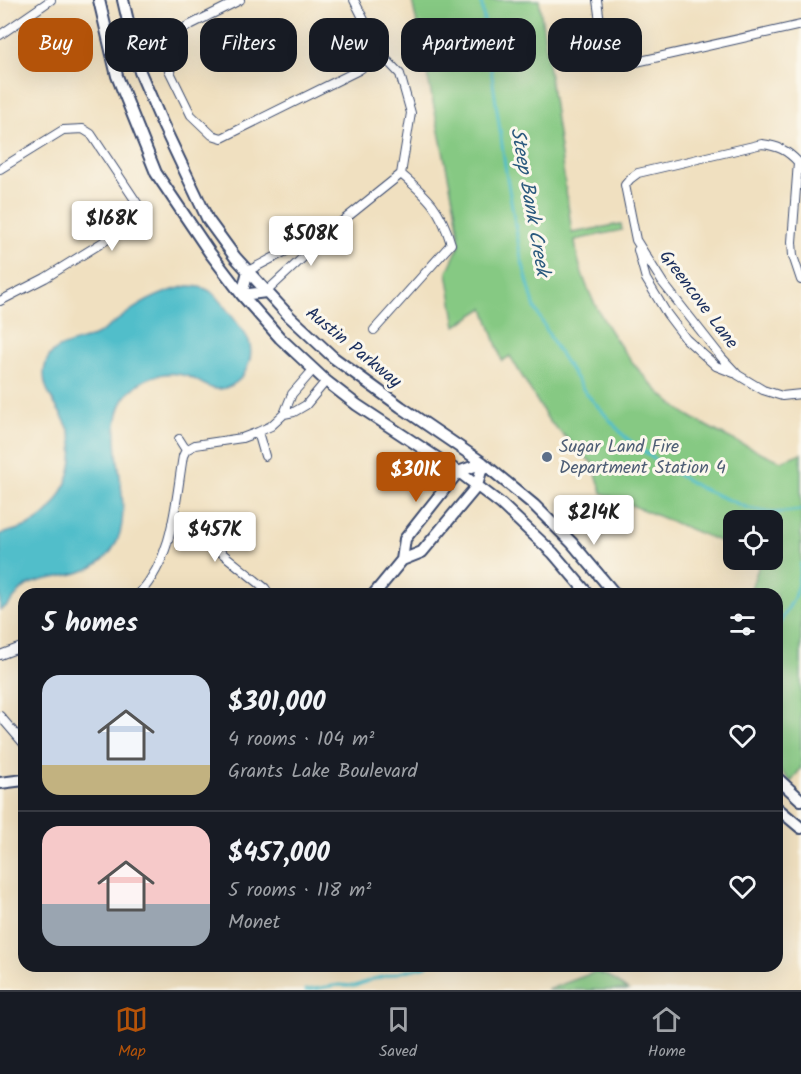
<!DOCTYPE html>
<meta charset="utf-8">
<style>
:root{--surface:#171b24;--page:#242831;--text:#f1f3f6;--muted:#9ea1a6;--line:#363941;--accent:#b45309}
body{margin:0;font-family:Kalam,sans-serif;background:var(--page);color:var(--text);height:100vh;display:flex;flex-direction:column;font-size:22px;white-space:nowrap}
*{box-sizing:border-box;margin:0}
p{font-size:20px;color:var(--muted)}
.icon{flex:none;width:33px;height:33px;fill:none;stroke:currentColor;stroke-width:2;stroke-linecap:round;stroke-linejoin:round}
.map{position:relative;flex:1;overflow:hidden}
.drawer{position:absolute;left:18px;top:588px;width:765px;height:384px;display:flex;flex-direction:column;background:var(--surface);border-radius:18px;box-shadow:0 6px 24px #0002}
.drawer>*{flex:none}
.guide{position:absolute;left:18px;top:18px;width:765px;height:54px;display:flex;gap:12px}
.buttons{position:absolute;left:723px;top:510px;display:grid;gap:12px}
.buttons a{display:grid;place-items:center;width:60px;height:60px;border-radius:12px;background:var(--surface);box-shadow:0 6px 24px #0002;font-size:30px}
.price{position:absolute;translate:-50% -51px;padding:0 14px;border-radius:6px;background:#fff;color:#222;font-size:20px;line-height:39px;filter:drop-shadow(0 2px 3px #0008)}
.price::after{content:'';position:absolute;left:50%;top:36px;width:18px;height:14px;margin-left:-9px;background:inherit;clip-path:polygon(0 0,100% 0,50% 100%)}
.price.current{background:var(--accent);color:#fff}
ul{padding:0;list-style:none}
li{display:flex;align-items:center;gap:18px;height:150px;padding:0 24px}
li+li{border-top:2px solid var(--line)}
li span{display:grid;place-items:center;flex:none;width:168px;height:120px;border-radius:18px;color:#555}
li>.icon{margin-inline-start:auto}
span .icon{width:72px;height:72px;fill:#fffc;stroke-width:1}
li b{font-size:26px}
h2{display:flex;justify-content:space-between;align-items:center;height:72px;padding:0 24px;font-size:26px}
.tag{padding:0 21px;border-radius:18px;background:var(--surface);box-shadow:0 6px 24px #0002;font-size:21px;line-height:54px}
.tag.current{background:var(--accent);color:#fff}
.menu{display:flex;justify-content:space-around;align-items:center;height:84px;border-top:2px solid var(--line);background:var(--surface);font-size:16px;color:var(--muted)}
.menu a{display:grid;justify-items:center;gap:3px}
.menu .current{color:var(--accent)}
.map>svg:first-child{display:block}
.green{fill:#86c983;stroke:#507c70;stroke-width:1.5}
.water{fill:#51beca;stroke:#367694;stroke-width:1.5}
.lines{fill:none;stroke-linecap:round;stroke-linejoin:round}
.stream{stroke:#51beca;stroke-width:3}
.street-casing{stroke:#3b4a6d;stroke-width:10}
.secondary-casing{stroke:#3b4a6d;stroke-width:14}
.street{stroke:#fff;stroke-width:8}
.secondary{stroke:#fff;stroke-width:10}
.service-dot{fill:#5c6f8a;stroke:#fbf7ec;stroke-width:2}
.labels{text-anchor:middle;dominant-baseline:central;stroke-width:6;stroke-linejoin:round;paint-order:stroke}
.street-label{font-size:18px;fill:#1b2f5e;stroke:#fbf7ec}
.service-label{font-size:18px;fill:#4e5e75;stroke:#fbf7ec;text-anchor:start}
.water-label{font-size:20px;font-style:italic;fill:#2b5a7e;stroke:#fbf7ec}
</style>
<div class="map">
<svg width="801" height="990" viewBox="0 0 801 990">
<rect width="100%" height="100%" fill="#fbf7ec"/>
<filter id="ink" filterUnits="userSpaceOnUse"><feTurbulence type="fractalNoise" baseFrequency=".0167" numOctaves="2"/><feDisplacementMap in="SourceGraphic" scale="12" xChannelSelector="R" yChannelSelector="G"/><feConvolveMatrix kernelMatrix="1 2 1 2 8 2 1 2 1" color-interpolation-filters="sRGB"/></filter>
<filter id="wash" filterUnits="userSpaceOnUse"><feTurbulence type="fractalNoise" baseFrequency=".008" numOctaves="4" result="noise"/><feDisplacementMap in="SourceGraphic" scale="24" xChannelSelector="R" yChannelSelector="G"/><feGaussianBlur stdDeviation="1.35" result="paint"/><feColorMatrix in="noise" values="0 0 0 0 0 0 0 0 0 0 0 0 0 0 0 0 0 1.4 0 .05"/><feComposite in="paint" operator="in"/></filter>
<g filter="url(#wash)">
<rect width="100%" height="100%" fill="#f0e0c0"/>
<path class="green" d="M 412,0 L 539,0 L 572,233 L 621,224 L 622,230 L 575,240 C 580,299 637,381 686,414 C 716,433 748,447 781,461 L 801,453 L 801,768 L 791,782 L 777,767 L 777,594 L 749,594 L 761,560 L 772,560 L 772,520 L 734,520 L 733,547 L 602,493 L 593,464 L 549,421 L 510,356 L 502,361 L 484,308 L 456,326 L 447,272 L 460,244 L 456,214 Z
M 595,972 L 610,977 L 628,990 L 547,990 Z"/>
<path class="water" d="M 188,286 C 195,286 203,287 210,291 C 218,297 245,332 249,341 C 255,359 244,383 225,388 C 211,392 203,383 192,378 C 167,367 139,377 124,399 C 95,445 157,533 91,568 C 72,578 49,576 30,584 C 17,589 14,605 0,610 L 0,534 C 12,531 24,529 35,522 C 63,505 80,461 69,430 C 61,408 37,389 46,363 C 52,343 80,343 96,335 C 107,329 116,321 126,314 C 145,300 165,291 188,286 Z"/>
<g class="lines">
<path class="stream" d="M 481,0 L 506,172 L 521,258 L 535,308 L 555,346 L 585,392 L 624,436 L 663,466 L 700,488 L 748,508 L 775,513 L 801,510
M 777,628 L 794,598 L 798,584 L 801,563
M 306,990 L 339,985 L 355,986 L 373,979 L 427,966"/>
</g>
</g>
<g filter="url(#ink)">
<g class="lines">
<g class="street-casing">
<path id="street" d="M 240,0 L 186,27 L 169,38 L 164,53 L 166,64 L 191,115 L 212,135 L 222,138 L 240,129 L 359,70 L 381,54
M 597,0 L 604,51 C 609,60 613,63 623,65 L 801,25
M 0,35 L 51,0
M 798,162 C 787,150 778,146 762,144 L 638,173 L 630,179 L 625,185 L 636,240 L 663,283 L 722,358 L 738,375 L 763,390 L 782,396 L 801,394
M 798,162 L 792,242 L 793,256 L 801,280
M 0,169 L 63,130 L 83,129 L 91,134 L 137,203 L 139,211 L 129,226 L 45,278 L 0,301
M 638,250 L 646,279 L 667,314 L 686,339 L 716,366 L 734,373
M 248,271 L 330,228
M 266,292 L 340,223 L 401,174 L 411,113 L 400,74 L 381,54 L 354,0
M 374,330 L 451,244 C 441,209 428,197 401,174
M 284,414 L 292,394 L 313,370
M 258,432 L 265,456
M 179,439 L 186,450
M 172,523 L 192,529 L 265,588 L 269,594
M 139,594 C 174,556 175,504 183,456 L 186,450 L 195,445 L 242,438 L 258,432 L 271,426 L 284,414 L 294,412 L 306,405 L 326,381
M 0,655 L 24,646
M 0,716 L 24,744"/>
</g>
<g class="secondary-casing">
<path id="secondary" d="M 99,0 L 117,76 L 156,173 L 210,253 L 242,295 L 280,338 L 326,381 L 357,405 L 463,475 L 501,504 L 553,553 L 588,594
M 123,0 L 140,72 L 163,125 L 208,220 L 235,257 L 289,316 L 334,358 L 401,407 L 483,463 L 534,505 L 572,543 L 615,594
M 248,271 L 242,295 L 266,292
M 402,560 L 422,552 L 477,486 L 483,463
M 374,594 L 402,560 L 405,539 L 458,472 L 483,463
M 777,778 L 801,800
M 0,783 L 24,780
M 777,808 L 801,828"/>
</g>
<use href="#street" class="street"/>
<use href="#secondary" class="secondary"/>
</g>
</g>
<circle class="service-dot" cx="547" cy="457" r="6"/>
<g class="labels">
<g class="street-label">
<text transform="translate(698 300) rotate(53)">Greencove Lane</text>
<text transform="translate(353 348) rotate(39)">Austin Parkway</text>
</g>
<g class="service-label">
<text x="559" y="447">Sugar Land Fire<tspan x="559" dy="21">Department Station 4</tspan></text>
</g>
<g class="water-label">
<text transform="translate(529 202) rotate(80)">Steep Bank Creek</text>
</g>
</g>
</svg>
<div class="buttons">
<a><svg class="icon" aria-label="locate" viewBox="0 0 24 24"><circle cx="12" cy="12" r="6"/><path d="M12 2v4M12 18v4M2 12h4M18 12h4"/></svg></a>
</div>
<b class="price" style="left:112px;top:252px">$168K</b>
<b class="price" style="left:311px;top:267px">$508K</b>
<b class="price current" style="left:416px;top:503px">$301K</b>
<b class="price" style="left:594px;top:546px">$214K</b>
<b class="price" style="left:215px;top:563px">$457K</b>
<div class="guide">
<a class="tag current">Buy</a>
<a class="tag">Rent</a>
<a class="tag">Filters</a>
<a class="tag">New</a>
<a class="tag">Apartment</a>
<a class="tag">House</a>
</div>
<section class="drawer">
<h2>5 homes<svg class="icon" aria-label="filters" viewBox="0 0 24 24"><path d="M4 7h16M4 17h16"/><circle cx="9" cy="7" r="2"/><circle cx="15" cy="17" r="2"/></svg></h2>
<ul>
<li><span style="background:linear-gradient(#c9d6e8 75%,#c2b280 0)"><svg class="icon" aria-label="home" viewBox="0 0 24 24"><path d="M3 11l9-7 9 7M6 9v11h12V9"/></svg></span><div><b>$301,000</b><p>4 rooms · 104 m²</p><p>Grants Lake Boulevard</p></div><svg class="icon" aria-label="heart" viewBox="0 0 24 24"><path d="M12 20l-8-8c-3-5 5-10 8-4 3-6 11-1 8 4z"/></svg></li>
<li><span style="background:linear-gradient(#f6c9c9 65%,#9aa5b1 0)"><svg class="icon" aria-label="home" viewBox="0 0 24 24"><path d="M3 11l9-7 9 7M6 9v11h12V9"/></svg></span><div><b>$457,000</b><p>5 rooms · 118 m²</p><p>Monet</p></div><svg class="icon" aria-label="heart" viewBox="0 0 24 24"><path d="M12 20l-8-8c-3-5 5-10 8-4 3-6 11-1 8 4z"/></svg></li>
</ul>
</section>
</div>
<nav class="menu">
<a class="current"><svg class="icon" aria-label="map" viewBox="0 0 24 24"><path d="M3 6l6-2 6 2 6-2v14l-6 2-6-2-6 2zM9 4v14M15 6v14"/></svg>Map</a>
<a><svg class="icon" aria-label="saved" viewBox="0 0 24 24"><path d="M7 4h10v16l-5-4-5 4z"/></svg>Saved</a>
<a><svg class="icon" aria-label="home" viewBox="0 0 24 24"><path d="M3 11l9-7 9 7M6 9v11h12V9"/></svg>Home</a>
</nav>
